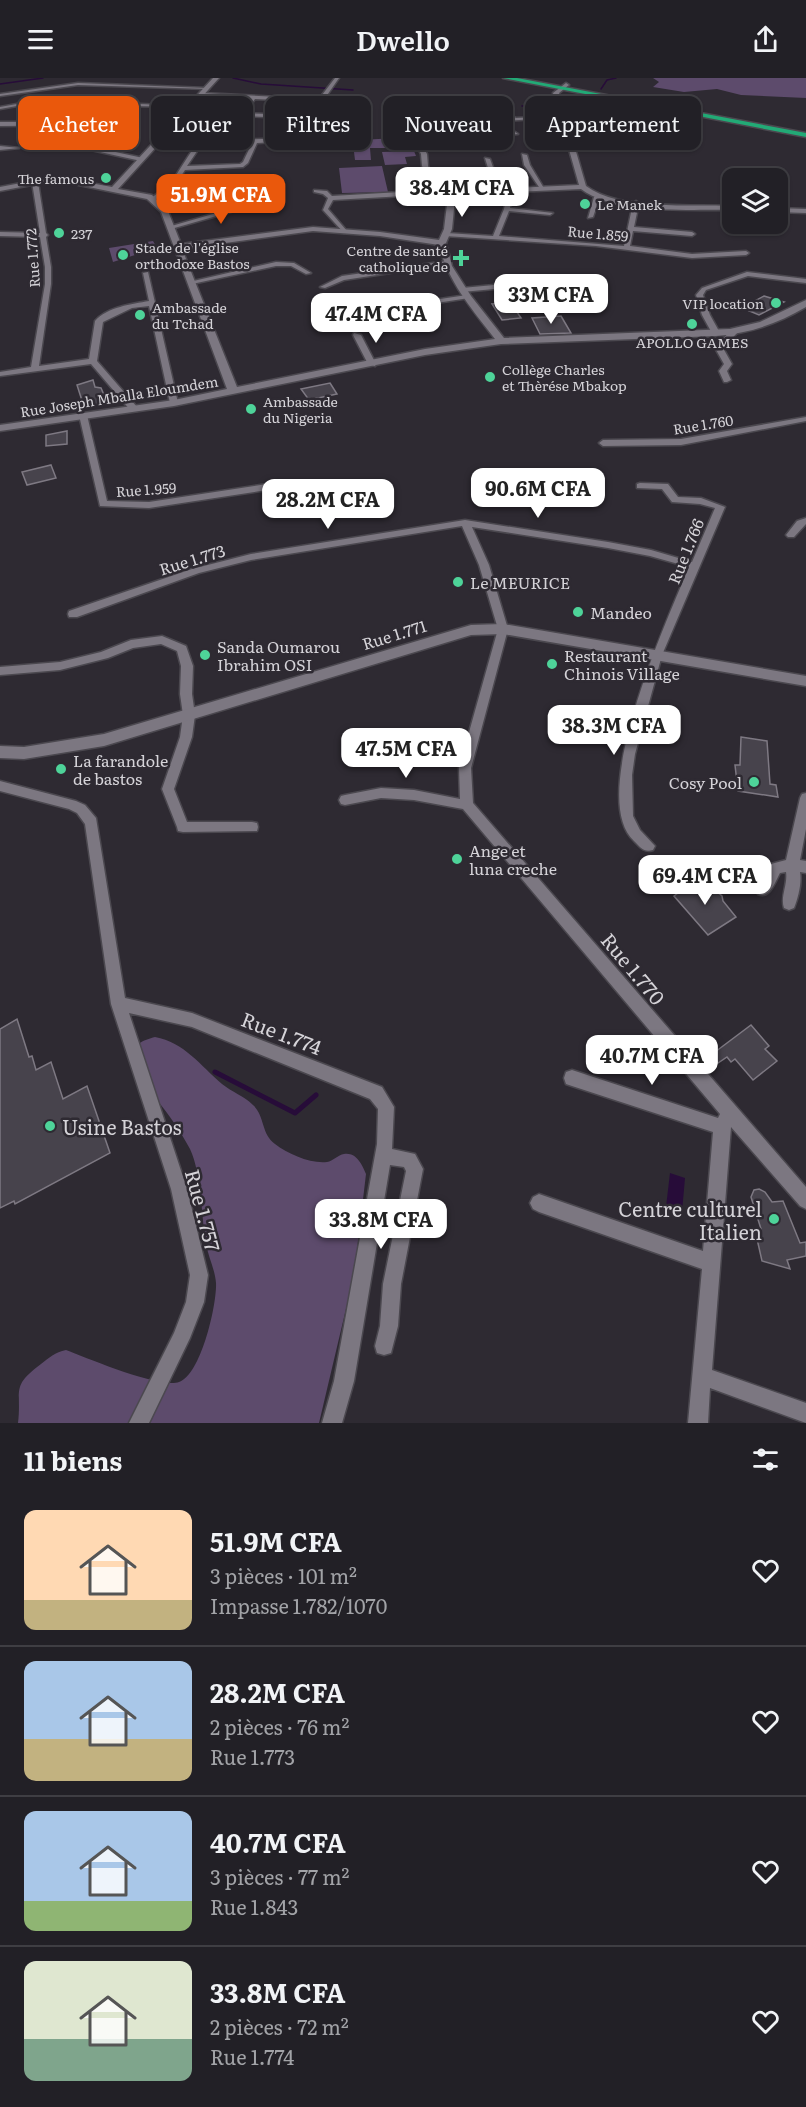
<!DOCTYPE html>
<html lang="fr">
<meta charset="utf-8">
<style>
:root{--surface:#222026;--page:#2e2d32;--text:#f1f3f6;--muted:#a2a3a7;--line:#3f3e43;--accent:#ea580c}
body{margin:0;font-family:Literata,serif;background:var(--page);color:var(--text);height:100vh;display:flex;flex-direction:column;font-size:22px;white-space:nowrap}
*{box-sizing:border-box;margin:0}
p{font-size:20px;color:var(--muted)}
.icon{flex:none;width:33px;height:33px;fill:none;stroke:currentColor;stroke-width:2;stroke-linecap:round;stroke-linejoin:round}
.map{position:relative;height:1345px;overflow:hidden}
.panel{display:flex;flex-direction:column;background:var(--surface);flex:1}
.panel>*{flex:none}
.hud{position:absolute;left:18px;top:18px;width:771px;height:54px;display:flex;gap:12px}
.controls{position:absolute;left:722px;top:90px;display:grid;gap:12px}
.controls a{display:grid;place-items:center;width:66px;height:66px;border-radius:12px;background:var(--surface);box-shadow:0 2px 4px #0004,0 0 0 2px var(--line);font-size:30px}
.price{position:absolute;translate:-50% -51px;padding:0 14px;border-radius:12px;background:#fff;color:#222;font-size:20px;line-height:39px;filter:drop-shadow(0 2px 3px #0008)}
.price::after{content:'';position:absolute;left:50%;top:36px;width:18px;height:14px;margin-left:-9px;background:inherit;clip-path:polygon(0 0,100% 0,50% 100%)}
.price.current{background:var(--accent);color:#fff}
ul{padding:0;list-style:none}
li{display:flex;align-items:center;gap:18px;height:150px;padding:0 24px}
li+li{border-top:2px solid var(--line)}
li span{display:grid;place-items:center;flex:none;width:168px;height:120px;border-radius:12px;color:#555}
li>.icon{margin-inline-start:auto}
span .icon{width:72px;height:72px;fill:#fffc;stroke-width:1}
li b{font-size:26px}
h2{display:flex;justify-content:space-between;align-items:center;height:72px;padding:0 24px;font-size:26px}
.tag{padding:0 21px;border-radius:12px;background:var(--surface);box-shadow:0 2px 4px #0004,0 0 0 2px var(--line);font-size:21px;line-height:54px}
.tag.current{background:var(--accent);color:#fff}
header{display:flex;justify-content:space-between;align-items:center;height:78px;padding:0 24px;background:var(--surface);font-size:27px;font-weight:600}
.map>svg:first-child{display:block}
.green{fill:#5d4b6c}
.water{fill:#270c39}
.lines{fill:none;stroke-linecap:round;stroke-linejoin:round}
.stream-far1{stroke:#270c39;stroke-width:1.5}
.stream{stroke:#270c39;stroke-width:5}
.building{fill:#47434c;stroke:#7e7983;stroke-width:1.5}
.street-casing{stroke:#4b484f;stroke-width:3}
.secondary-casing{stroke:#4b484f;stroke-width:3}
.highway-casing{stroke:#4b484f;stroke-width:3}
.street{fill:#7c7781;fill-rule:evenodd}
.secondary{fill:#7c7781;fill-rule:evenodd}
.highway{fill:#22aa76;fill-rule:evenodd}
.poi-dot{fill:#4ed399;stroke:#2e2a32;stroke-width:2}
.labels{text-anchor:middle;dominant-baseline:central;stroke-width:5;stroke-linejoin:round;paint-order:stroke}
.far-poi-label{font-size:14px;fill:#d5d3d8;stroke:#2e2a32;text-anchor:start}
.far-street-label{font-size:14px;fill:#d5d3d8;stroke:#2e2a32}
.street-label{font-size:16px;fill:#d5d3d8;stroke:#2e2a32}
.poi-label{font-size:16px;fill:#d5d3d8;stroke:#2e2a32;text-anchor:start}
.near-street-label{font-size:20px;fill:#d5d3d8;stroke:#2e2a32}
.near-poi-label{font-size:20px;fill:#d5d3d8;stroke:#2e2a32;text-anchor:start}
</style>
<header><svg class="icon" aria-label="menu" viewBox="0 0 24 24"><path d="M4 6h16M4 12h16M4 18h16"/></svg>Dwello<svg class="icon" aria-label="share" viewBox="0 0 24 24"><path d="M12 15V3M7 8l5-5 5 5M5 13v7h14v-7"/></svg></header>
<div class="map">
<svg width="806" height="1345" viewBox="0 0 806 1345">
<rect width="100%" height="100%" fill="#2e2a32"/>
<path class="green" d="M 653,0 L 806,0 L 806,20 L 741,17 L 717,11 L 684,14 L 653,9 L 659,4 Z
M 396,60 L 399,70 L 370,70 L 371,82 L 355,82 L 353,66 L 362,65 L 361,62 Z
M 414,73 L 416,78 L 405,79 L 407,86 L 385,87 L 382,74 Z
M 382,88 L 388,114 L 342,115 L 339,90 Z
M 153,163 L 157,170 L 113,184 L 109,170 Z
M 155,959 C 184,964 201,988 222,1006 C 232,1014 244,1018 253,1027 C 265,1038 261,1056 275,1066 C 288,1076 311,1086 327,1084 C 333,1083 338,1077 344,1076 C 356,1074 362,1086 366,1096 L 354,1197 L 319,1345 L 18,1345 C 22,1312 10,1309 41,1286 C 49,1280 55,1274 66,1272 C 87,1280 160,1311 179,1304 C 201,1297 217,1226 216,1205 C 215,1191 208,1179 206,1165 C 201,1137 202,1097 190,1071 C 181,1054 169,1037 157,1022 C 147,1009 130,998 130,981 C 130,967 144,962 155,959 Z"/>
<path class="water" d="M 670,1095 L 685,1100 L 682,1134 L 666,1129 Z"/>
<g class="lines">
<path class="stream-far1" d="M 233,0 L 261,6 L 353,12
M 0,6 L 43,0
M 601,11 L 607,2 L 616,0
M 459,20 L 514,28
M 522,28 L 553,28
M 566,28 L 586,28 L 596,24 L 597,20"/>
<path class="stream" d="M 215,994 L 295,1035 L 316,1017"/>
</g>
<path class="building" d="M 764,218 L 784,224 L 759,237 L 742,230 Z
M 504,225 L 507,229 L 513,228 L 521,240 L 502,242 L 492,226 Z
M 561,238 L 571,255 L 540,256 L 532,240 Z
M 93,302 L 95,309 L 101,310 L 107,324 L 84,329 L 77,307 Z
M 330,305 L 337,316 L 309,322 L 301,311 Z
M 67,353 L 67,366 L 46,368 L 46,357 Z
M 51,387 L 56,400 L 27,407 L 22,394 Z
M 741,659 L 767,663 L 770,706 L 776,707 L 778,719 L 738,713 L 735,687 L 740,687 Z
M 698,800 L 710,812 L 716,813 L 722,818 L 723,823 L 736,839 L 708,857 L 674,818 Z
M 17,941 L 29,979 L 32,978 L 36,992 L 51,984 L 63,1021 L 87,1008 L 110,1075 L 15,1126 L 14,1123 L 0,1130 L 0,951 Z
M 751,947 L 769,968 L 765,971 L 777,983 L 753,1002 L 735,981 L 731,984 L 727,979 L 718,985 L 711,977 Z
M 759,1111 L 765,1114 L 772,1124 L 783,1123 L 800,1165 L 806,1164 L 806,1178 L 787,1182 L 790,1191 L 762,1183 L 755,1152 L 761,1151 L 751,1119 L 754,1112 Z"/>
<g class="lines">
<g class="street-casing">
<path id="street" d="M 335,0 L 339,0 L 323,23 L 324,25 L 314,41 L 243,38 L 231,52 L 228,50 L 251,20 L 199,16 L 201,15 L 319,21 ZM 255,21 L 319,24 L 319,25 L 311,38 L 245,35 Z
M 78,5 L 207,10 L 209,11 L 78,7 L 0,18 L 0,16 Z
M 39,22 L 190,28 L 192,29 L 128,28 L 88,68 L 143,80 L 141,83 L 82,70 L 82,68 L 104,47 L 0,48 L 0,44 L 107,44 L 123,28 L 39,24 L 0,31 L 0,29 Z
M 477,25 L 504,33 L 516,40 L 563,38 L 565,39 L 471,45 L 415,53 L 419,60 L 515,54 L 518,56 L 420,63 L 427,76 L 428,88 L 441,113 L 456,117 L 456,119 L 439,116 L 333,122 L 328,131 L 347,153 L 344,155 L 323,132 L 328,120 L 323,116 L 314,114 L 314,112 L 327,113 L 332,118 L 435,112 L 422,88 L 421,76 L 409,52 L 471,43 L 509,40 L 500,35 L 475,27 Z
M 297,60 L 299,63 L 257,65 L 248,85 L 243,89 L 185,92 L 175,107 L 155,122 L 150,121 L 171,105 L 198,63 ZM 252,65 L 243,84 L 240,86 L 187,88 L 202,66 Z
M 0,68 L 19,70 L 0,72 Z
M 522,76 L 527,77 L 530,87 L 545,112 L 541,112 L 524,87 Z
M 485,80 L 490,81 L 497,100 L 506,113 L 502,113 L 491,100 Z
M 35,102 L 38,104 L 46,155 L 48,157 L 46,159 L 51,189 L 51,206 L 39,288 L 89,281 L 95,243 C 107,229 132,226 149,223 L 143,195 L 148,194 L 178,325 L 177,327 L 170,325 L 149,228 L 132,230 L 103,244 L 97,283 L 137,329 L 137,333 L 131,333 L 91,286 L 0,298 L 0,294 L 31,289 L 45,206 L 45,189 L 40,159 L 0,158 L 0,154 L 40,155 L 32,104 Z
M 511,110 L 514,112 L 510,130 L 553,135 L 550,137 L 509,133 L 499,158 L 624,168 L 633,125 L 636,123 L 639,125 L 634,149 L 692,154 L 695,156 L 692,158 L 633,153 L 630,168 L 692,176 L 746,173 L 749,175 L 746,177 L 692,180 L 596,168 L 445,158 L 444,157 L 447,155 L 493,158 L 504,131 L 508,112 Z
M 597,117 L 600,119 L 593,139 L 588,140 L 594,119 Z
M 255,118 L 260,119 L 248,129 L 171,151 L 168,149 L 244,127 Z
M 447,183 L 450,185 L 449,186 L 344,202 L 325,210 L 320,209 L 342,198 Z
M 276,184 L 294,185 L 311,195 L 306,196 L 291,188 L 276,188 L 192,206 L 189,204 Z
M 747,194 L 806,201 L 806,205 L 748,198 L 706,212 L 703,217 L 710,237 L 720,255 L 713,257 L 702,237 L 696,217 L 702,210 Z
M 570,200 L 591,201 L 594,203 L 591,205 L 570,204 L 462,214 L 459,212 L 462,210 Z
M 467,217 L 469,218 L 469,220 L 326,242 L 322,240 L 326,238 Z
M 731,252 L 738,254 L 723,270 L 732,286 L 727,293 L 731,302 L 727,304 L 724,304 L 719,293 L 724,286 L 715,270 Z
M 354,255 L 361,257 L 376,286 L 375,288 L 368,286 L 353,257 Z
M 80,335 L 87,337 L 107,423 L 149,424 L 280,404 L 285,407 L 280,410 L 149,430 L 100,428 L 79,337 Z
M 806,339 L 806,343 L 681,367 L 603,368 L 599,365 L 603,362 L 681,361 Z
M 640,405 L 668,406 L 678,419 L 701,420 L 725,429 L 662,577 L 635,676 L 632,697 L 633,738 L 640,752 L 655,768 L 653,772 C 644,775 640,769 634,763 C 586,719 668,540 689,489 L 650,478 L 608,470 L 472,449 L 489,487 L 508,551 L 471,690 L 473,725 L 806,1109 L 806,1131 L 800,1128 L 731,1049 L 712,1292 L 806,1325 L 806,1345 L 710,1310 L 708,1345 L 688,1345 L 702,1191 L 539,1134 L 533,1131 L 530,1125 L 533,1119 L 539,1116 L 703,1173 L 713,1054 L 572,1008 L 566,1006 L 564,1000 L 566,994 L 572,992 L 718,1040 L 720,1036 L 463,731 L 414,722 L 381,720 L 345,727 L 341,726 L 339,722 L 341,718 L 345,717 L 381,710 L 414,712 L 460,721 L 459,690 L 498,551 L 479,487 L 462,448 L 251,482 L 199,495 L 77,539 L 69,539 L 68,536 L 69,533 L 192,491 L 251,476 L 465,442 L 608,464 L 651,472 L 692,484 L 715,430 L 700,426 L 672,424 L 662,411 L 637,410 L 637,406 Z
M 806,440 L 806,446 L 794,459 L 788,459 L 786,457 L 797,443 Z
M 162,558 L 186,568 L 193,588 L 192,616 L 195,637 L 192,659 L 174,711 L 187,744 L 252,744 L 257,745 L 258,749 L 257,753 L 183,754 L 178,753 L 177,749 L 162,711 L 180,659 L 183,637 L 180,616 L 181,588 L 177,573 L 161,566 L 133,570 L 108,580 L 60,592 L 0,597 L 0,589 L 60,584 L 101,574 L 131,562 Z
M 0,703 L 76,723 L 85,727 L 96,740 L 125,920 L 192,935 L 382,1009 L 394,1029 L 392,1071 L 415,1076 L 423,1091 L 401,1206 L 398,1248 L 391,1275 L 384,1277 L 377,1275 L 375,1268 L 380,1248 L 383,1206 L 406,1093 L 404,1089 L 390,1087 L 354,1303 L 342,1345 L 322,1345 L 334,1303 L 377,1066 L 378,1031 L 370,1021 L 192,949 L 129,935 L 187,1111 L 208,1197 L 204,1224 L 190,1260 L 149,1345 L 129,1345 L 174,1255 L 186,1224 L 190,1197 L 171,1111 L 111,926 L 85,746 L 77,735 L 69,731 L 0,713 Z
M 806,715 L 806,751 L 800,782 L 806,783 L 806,795 L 800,794 C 802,805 798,820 794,830 L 789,832 L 784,830 C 780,819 788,806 786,794 L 780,795 C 775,804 770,821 758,816 L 756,812 L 771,786 L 786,782 L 800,720 L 802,716 Z"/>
</g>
<g class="secondary-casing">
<path id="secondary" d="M 213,0 L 219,0 L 118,111 L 152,117 L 168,133 L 181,166 L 313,149 L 380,154 L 439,162 L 444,151 L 448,118 L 471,112 L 579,107 L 553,15 L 566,5 L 569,7 L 559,15 L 586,108 C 619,133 691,126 732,128 L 732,132 C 690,131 616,137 581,111 L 472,116 L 455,121 L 452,151 L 446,165 L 452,188 L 471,218 L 504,260 L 730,251 L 760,244 L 806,222 L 806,229 C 777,246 750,255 716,258 L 501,266 L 425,277 L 174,328 L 0,353 L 0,347 L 174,322 L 227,311 L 161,134 L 147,121 L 74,106 L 42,105 L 0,113 L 0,109 L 42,101 L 74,102 L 112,109 ZM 313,153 L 380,158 L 439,167 C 448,204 472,231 495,261 L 425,271 L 237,309 L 182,171 Z
M 777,130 L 806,131 L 806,135 L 777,134 Z
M 503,546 L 806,598 L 806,608 L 503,556 L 471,557 L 104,668 L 24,681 L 0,680 L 0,668 L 24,669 L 104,656 L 471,547 Z"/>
</g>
<g class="highway-casing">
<path id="highway" d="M 503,0 L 517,0 L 806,55 L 806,59 Z"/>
</g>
<use href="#street" class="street"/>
<use href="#secondary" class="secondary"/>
<use href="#highway" class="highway"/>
</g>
<g class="poi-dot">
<circle cx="106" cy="100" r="6"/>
<circle cx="585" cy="126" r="6"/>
<circle cx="59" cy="155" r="6"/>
<circle cx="123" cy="177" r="6"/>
<path d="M458 171h6v6h6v6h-6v6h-6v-6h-6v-6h6z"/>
<circle cx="776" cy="225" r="6"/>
<circle cx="140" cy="237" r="6"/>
<circle cx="692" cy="246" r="6"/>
<circle cx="490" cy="299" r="6"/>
<circle cx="251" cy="331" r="6"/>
<circle cx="458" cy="504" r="6"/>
<circle cx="578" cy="534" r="6"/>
<circle cx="205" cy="577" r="6"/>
<circle cx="552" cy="586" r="6"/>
<circle cx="61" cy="691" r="6"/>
<circle cx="754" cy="704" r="6"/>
<circle cx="457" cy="781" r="6"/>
<circle cx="50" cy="1048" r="6"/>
<circle cx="774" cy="1141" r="6"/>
</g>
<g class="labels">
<g class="far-poi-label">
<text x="94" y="100" text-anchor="end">The famous</text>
<text x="597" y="126">Le Manek</text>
<text x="71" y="155">237</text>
<text x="135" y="169">Stade de l'église<tspan x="135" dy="16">orthodoxe Bastos</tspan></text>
<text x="448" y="172" text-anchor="end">Centre de santé<tspan x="448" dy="16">catholique de</tspan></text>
<text x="764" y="225" text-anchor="end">VIP location</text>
<text x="152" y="229">Ambassade<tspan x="152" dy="16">du Tchad</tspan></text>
<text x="692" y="264" text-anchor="middle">APOLLO GAMES</text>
<text x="502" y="291">Collège Charles<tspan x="502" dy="16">et Thèrése Mbakop</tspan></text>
<text x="263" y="323">Ambassade<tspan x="263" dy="16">du Nigeria</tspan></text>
</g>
<g class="far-street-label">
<text transform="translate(598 155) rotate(5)">Rue 1.859</text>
<text transform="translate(32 180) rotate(-94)">Rue 1.772</text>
<text transform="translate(119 318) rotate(-9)">Rue Joseph Mballa Eloumdem</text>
<text transform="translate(703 346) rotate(-9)">Rue 1.760</text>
<text transform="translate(146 411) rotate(-4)">Rue 1.959</text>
</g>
<g class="street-label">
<text transform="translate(685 473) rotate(-68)">Rue 1.766</text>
<text transform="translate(192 481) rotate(-17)">Rue 1.773</text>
<text transform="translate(394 556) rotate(-17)">Rue 1.771</text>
</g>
<g class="poi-label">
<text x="470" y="504">Le MEURICE</text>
<text x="590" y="534">Mandeo</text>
<text x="217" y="568">Sanda Oumarou<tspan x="217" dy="18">Ibrahim OSI</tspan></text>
<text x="564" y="577">Restaurant<tspan x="564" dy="18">Chinois Village</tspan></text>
<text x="73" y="682">La farandole<tspan x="73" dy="18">de bastos</tspan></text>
<text x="742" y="704" text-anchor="end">Cosy Pool</text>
<text x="469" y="772">Ange et<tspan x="469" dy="18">luna creche</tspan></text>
</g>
<g class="near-street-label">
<text transform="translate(634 890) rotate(50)">Rue 1.770</text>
<text transform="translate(282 954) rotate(21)">Rue 1.774</text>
<text transform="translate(204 1132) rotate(75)">Rue 1.757</text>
</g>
<g class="near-poi-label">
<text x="62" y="1048">Usine Bastos</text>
<text x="762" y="1130" text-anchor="end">Centre culturel<tspan x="762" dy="23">Italien</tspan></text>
</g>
</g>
</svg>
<div class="controls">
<a><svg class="icon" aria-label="layers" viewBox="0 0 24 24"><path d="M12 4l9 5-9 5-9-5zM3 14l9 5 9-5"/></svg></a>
</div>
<b class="price" style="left:462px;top:140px">38.4M CFA</b>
<b class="price current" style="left:221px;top:147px">51.9M CFA</b>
<b class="price" style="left:551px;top:247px">33M CFA</b>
<b class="price" style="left:376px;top:266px">47.4M CFA</b>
<b class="price" style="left:538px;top:441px">90.6M CFA</b>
<b class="price" style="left:328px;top:452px">28.2M CFA</b>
<b class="price" style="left:614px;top:678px">38.3M CFA</b>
<b class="price" style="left:406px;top:701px">47.5M CFA</b>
<b class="price" style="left:705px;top:828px">69.4M CFA</b>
<b class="price" style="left:652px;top:1008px">40.7M CFA</b>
<b class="price" style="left:381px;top:1172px">33.8M CFA</b>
<div class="hud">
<a class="tag current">Acheter</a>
<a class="tag">Louer</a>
<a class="tag">Filtres</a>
<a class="tag">Nouveau</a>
<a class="tag">Appartement</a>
</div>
</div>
<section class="panel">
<h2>11 biens<svg class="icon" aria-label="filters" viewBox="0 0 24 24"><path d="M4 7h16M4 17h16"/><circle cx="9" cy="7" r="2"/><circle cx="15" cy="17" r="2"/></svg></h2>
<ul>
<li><span style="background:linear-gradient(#ffd9b3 75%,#c2b280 0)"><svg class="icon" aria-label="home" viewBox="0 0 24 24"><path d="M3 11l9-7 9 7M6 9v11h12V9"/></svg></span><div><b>51.9M CFA</b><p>3 pièces · 101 m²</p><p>Impasse 1.782/1070</p></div><svg class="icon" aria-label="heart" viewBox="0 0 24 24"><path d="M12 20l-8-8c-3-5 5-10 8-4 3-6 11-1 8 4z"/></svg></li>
<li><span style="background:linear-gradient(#a9c7e8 65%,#c2b280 0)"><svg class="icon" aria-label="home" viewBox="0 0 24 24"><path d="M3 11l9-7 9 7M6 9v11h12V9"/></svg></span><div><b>28.2M CFA</b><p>2 pièces · 76 m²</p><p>Rue 1.773</p></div><svg class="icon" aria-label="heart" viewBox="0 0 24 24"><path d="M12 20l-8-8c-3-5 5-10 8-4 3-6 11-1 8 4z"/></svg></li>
<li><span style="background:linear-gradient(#a9c7e8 75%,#8fb573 0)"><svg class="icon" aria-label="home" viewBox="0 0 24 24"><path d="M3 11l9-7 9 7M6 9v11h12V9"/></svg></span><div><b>40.7M CFA</b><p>3 pièces · 77 m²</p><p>Rue 1.843</p></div><svg class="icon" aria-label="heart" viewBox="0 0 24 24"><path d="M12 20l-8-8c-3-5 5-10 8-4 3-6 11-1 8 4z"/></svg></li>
<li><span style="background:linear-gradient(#dfe7d0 65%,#7fa58c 0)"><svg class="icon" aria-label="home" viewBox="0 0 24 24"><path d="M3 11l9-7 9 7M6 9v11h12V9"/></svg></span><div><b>33.8M CFA</b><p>2 pièces · 72 m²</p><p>Rue 1.774</p></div><svg class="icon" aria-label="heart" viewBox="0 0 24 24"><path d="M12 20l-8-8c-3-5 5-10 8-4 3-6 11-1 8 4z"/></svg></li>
</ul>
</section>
